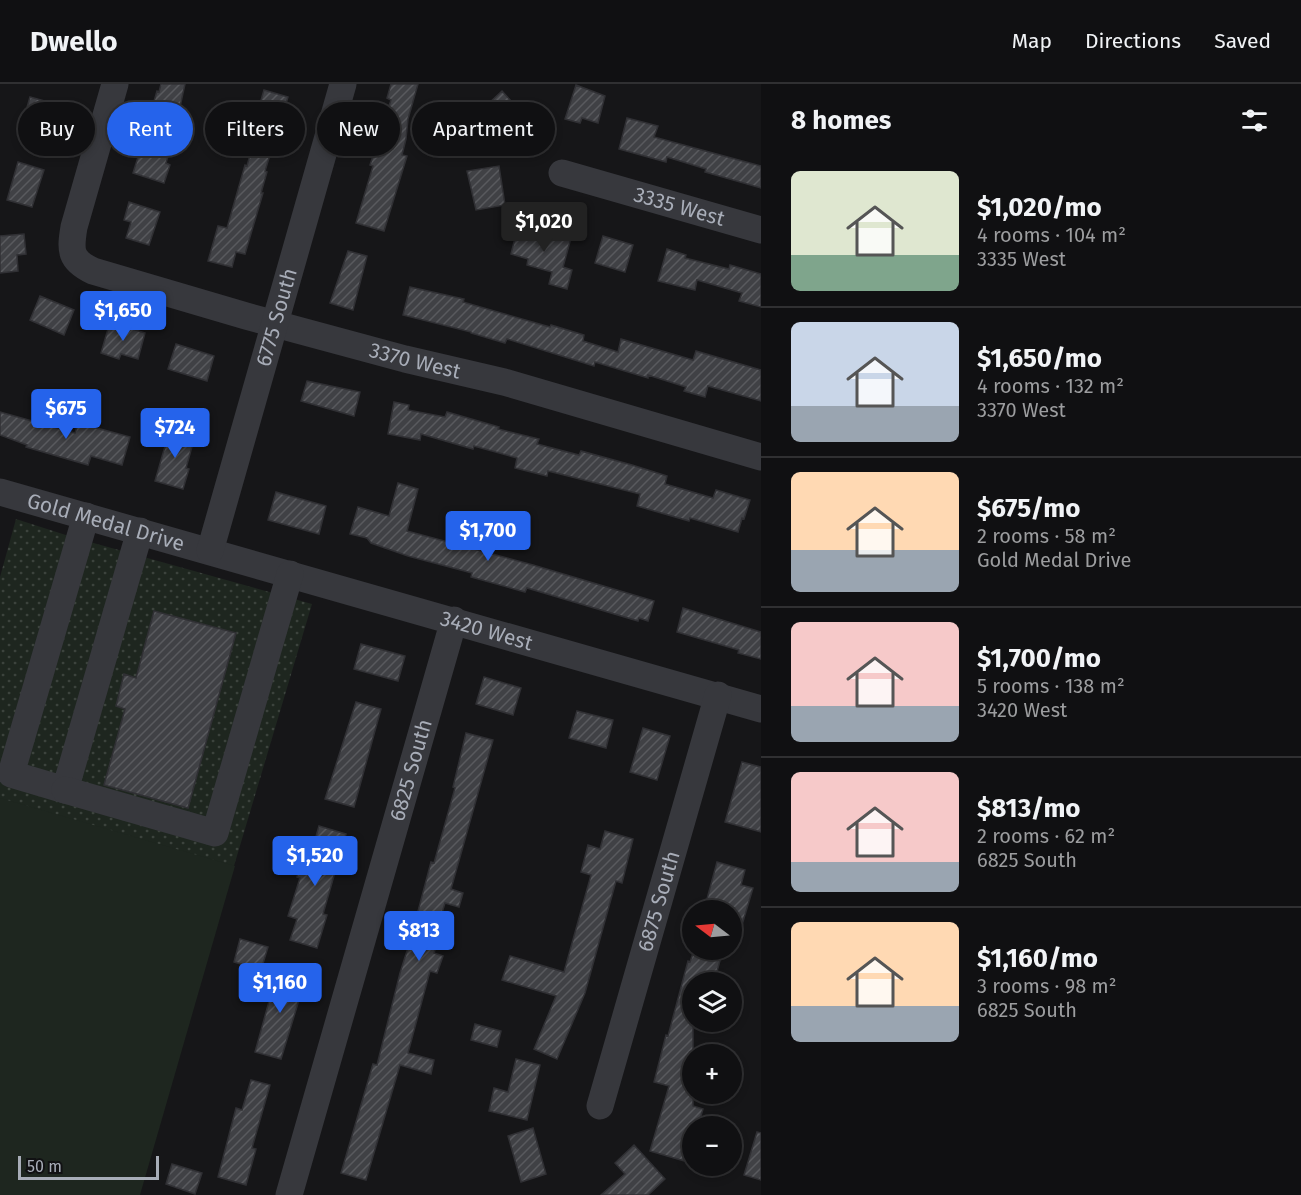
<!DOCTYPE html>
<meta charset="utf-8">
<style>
:root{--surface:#101012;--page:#19191b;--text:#f1f3f6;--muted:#9c9d9f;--line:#303032;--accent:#2563eb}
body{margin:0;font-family:"Fira Sans",sans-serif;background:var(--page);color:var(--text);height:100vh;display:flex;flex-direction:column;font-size:22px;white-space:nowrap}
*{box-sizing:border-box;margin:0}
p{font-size:20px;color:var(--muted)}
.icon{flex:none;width:33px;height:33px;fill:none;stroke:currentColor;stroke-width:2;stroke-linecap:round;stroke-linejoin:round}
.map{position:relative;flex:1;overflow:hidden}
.drawer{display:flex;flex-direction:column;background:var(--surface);width:540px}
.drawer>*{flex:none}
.top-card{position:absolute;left:18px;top:18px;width:570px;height:54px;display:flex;gap:12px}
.needle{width:39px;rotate:286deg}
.controls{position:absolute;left:682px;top:816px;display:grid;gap:12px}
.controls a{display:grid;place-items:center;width:60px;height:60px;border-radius:50%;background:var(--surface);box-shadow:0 3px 9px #0003,0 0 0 2px var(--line);font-size:30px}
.scale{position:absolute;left:18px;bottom:15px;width:141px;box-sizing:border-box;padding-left:6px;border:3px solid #a8adb8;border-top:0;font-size:16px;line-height:21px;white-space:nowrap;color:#a8adb8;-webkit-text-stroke:4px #111113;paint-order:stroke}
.price{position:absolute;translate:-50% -51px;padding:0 14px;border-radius:6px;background:var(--accent);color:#fff;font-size:20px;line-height:39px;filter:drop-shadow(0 2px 3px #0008)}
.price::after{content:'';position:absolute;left:50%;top:36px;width:18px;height:14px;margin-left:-9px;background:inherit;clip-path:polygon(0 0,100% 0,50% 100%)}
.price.active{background:#222;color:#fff}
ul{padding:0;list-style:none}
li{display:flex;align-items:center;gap:18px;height:150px;padding:0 30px}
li+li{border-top:2px solid var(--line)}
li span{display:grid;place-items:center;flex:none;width:168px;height:120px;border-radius:9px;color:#555}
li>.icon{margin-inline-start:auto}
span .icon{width:72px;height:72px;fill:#fffc;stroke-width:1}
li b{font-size:26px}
h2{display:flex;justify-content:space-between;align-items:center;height:72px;padding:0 30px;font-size:26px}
.tag{padding:0 21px;border-radius:27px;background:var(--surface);box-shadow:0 3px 9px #0003,0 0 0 2px var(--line);font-size:21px;line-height:54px}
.tag.active{background:var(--accent);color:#fff}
header{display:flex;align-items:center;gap:36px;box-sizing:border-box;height:84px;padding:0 30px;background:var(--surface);border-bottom:2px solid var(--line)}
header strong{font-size:28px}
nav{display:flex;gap:33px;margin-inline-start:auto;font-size:21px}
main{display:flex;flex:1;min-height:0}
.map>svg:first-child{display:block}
.grass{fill:url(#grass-dots)}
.park{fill:#1e261f}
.building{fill:url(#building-hatch);stroke:#303034;stroke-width:1.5}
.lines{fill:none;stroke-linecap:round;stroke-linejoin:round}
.minor{stroke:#37383d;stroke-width:27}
.labels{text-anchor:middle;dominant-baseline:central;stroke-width:5;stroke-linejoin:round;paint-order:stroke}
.street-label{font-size:21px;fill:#a8adb8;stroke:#111113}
</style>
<header>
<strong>Dwello</strong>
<nav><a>Map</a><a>Directions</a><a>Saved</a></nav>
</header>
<main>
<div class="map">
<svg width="761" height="1111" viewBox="0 0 761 1111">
<defs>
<pattern id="grass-dots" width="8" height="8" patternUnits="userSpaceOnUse" patternTransform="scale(1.5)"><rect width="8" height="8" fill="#1e261f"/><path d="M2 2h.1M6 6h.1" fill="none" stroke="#3c433d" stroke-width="1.8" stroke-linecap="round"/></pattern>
<pattern id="building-hatch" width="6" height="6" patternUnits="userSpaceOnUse" patternTransform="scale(1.5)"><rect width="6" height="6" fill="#404145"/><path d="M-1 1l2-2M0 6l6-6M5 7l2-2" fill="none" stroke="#595a5e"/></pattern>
</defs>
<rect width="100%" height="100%" fill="#161618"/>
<path class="grass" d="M 16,435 L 72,453 L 312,520 L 136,1111 L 0,1111 L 0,493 Z"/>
<path class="park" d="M 0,714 L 235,782 L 140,1111 L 0,1111 Z"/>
<path class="building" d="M 161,0 L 185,0 L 178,32 L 152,24 L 157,7 L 159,8 Z
M 391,0 L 418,0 L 408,35 L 406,55 L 402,71 L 407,72 L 384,147 L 356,139 L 373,82 L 370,81 L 391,16 L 387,14 Z
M 576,1 L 605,12 L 598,39 L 582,34 L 580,39 L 565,35 Z
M 264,6 L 288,13 L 265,87 L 267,88 L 261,109 L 263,109 L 245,170 L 236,168 L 232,183 L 208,177 L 218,142 L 227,144 L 245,81 L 247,82 L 257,45 L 253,44 Z
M 502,7 L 527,35 L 511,50 L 505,43 L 492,55 L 473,34 Z
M 30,13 L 63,22 L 57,41 L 49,38 L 45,55 L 20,48 Z
M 627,34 L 658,42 L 654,53 L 761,82 L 761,104 L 705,88 L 706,85 L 667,73 L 666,78 L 619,65 Z
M 144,54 L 171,62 L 166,79 L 170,81 L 164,99 L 133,89 Z
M 18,78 L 44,86 L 32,123 L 7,116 Z
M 499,82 L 505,121 L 476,126 L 467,87 Z
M 129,118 L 160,128 L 149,161 L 126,154 L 131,138 L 124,136 Z
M 518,142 L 550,151 L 550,148 L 571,154 L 563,183 L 572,186 L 567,205 L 549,200 L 552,188 L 527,181 L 528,175 L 511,170 Z
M 24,150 L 26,170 L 17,171 L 18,187 L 0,189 L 0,152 Z
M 603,152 L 633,161 L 625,188 L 595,179 Z
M 667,165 L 686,171 L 685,174 L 729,185 L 730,181 L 761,190 L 761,223 L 739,217 L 742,209 L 697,196 L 695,206 L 658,197 Z
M 348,167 L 367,172 L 353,226 L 330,219 Z
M 410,203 L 464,215 L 463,218 L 550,243 L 551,241 L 584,251 L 583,257 L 618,268 L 621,255 L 693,276 L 696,267 L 761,286 L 761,317 L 708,302 L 705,313 L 684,307 L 686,303 L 648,291 L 648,294 L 595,278 L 594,282 L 507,255 L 505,259 L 471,249 L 471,248 L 403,231 Z
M 40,212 L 74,226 L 64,251 L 30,236 Z
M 110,238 L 145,249 L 138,275 L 121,270 L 119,275 L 101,269 Z
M 176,260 L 214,272 L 207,297 L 168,285 Z
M 307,297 L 360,308 L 354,332 L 301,317 Z
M 394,318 L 409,321 L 408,326 L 445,333 L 447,328 L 499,343 L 498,345 L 539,355 L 537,360 L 579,371 L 581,367 L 632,381 L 667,392 L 665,400 L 713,414 L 716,406 L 750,416 L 744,435 L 742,434 L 738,448 L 690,434 L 689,437 L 637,422 L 640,410 L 548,387 L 547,392 L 515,384 L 517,374 L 474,362 L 473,365 L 421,350 L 420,356 L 388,350 Z
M 0,328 L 75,349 L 78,339 L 130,353 L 122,381 L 91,372 L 88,381 L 26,363 L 27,361 L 0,351 Z
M 170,345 L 195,352 L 186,384 L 189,385 L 183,405 L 155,397 Z
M 398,399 L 418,405 L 407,447 L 533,481 L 654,517 L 648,537 L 639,534 L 638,537 L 527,504 L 525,508 L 471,493 L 472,489 L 408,472 L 371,459 L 367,454 L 350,450 L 358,423 L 389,432 Z
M 276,408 L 326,422 L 319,450 L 268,436 Z
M 683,524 L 761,548 L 761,575 L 738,569 L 739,566 L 677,548 Z
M 154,527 L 236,549 L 188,724 L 104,701 L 125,625 L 116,622 L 124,590 L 136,594 Z
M 361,560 L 405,572 L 398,597 L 354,585 Z
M 484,593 L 521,604 L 513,631 L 476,620 Z
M 356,618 L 381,625 L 354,723 L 325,715 Z
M 577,627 L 613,636 L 606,664 L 569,654 Z
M 643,644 L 670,652 L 657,696 L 630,688 Z
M 466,649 L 493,656 L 451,805 L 463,809 L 459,823 L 445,819 L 435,852 L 439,853 L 434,869 L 443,872 L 437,889 L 430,887 L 408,969 L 434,976 L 431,990 L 400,981 L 366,1096 L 341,1089 L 373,980 L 377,981 L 400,889 L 418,832 L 417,831 L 431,778 L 434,779 L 455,704 L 453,703 Z
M 742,678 L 761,683 L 761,748 L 725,738 Z
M 319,742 L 346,750 L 323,830 L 327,831 L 317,864 L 290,856 L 297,835 L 288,832 L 300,794 L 297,793 L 303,772 L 310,774 Z
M 605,747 L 633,755 L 622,799 L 616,797 L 585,909 L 557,975 L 534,965 L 556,912 L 502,896 L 510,872 L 564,888 L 591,791 L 581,788 L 588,761 L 600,765 Z
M 717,778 L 745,786 L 741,801 L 753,804 L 736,861 L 732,860 L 732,826 L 719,826 L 722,819 L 707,815 Z
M 240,855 L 268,863 L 261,886 L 234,878 Z
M 694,866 L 723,866 L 714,898 L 693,898 L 693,1022 L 703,1025 L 698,1042 L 693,1042 L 693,1061 L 688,1078 L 650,1067 L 669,1002 L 654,998 L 666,951 L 668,952 L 688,877 L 690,878 Z
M 278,885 L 306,893 L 281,975 L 255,968 Z
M 475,940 L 501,947 L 497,963 L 471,956 Z
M 516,975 L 540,981 L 527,1036 L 489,1027 L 494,1004 L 508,1008 Z
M 251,996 L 270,1001 L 252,1064 L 256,1065 L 246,1101 L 218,1093 L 236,1024 L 242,1026 Z
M 533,1044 L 546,1090 L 521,1098 L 508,1052 Z
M 757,1048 L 761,1049 L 761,1096 L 744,1091 Z
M 634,1061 L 665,1095 L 648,1111 L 601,1111 L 625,1090 L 615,1079 Z
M 172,1080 L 202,1089 L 195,1110 L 166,1100 Z"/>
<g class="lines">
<g class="minor">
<path id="s1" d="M 115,0 L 74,143 C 70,167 70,176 93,187 L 246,232 L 405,275 L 504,298 L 761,373"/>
<path id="s2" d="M 562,89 L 761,146"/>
<path id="s3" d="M 0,408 L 761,625"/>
<path d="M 86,432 L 11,690 L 65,706 L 140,447"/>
<path id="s4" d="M 210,467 L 343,0"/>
<path d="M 65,706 L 215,749 L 290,490"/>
<path id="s5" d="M 600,1022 L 718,611"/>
<path id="s6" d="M 289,1111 L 454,536"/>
</g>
</g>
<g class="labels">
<g class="street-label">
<text stroke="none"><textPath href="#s2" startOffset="122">3335 West</textPath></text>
<text stroke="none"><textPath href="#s4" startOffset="243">6775 South</textPath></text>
<text stroke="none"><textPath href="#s1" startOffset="537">3370 West</textPath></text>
<text stroke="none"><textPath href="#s3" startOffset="110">Gold Medal Drive</textPath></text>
<text stroke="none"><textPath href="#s3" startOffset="506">3420 West</textPath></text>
<text stroke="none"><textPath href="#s6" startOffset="442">6825 South</textPath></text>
<text stroke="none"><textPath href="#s5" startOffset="213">6875 South</textPath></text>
</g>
</g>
</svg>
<div class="controls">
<a><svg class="needle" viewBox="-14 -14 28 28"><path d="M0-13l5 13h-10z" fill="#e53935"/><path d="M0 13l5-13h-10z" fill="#9c9d9f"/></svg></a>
<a><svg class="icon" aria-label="layers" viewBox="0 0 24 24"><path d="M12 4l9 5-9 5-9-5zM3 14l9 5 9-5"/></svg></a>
<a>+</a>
<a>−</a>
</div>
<div class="scale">50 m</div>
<b class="price active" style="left:544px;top:169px">$1,020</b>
<b class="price" style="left:123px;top:258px">$1,650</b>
<b class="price" style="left:66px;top:356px">$675</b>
<b class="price" style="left:175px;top:375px">$724</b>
<b class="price" style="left:488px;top:478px">$1,700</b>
<b class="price" style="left:315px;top:803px">$1,520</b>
<b class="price" style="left:419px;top:878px">$813</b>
<b class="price" style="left:280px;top:930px">$1,160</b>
<div class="top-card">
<a class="tag">Buy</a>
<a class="tag active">Rent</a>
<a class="tag">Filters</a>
<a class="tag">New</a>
<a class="tag">Apartment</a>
</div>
</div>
<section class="drawer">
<h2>8 homes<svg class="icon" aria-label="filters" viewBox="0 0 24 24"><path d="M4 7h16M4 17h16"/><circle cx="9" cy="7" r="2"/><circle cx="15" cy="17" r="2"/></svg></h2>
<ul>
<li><span style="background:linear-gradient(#dfe7d0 70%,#7fa58c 0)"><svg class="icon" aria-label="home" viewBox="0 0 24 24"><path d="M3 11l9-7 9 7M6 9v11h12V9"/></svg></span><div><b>$1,020/mo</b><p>4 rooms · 104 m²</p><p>3335 West</p></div></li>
<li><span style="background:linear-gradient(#c9d6e8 70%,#9aa5b1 0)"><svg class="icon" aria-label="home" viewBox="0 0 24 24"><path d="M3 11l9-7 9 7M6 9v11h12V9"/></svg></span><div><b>$1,650/mo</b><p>4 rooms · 132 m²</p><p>3370 West</p></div></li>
<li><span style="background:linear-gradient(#ffd9b3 65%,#9aa5b1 0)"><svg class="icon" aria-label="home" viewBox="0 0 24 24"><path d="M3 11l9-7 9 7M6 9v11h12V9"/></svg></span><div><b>$675/mo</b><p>2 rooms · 58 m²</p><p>Gold Medal Drive</p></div></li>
<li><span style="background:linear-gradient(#f6c9c9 70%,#9aa5b1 0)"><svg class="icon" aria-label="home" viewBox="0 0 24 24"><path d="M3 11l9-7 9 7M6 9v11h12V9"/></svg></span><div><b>$1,700/mo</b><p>5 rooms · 138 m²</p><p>3420 West</p></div></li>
<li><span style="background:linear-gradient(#f6c9c9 75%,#9aa5b1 0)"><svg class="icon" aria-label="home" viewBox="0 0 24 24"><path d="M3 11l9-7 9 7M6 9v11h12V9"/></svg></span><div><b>$813/mo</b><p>2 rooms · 62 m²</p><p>6825 South</p></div></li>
<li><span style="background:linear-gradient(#ffd9b3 70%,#9aa5b1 0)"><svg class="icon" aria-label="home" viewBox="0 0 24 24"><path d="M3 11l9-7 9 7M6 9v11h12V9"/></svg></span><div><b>$1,160/mo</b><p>3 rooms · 98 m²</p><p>6825 South</p></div></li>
</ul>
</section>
</main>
